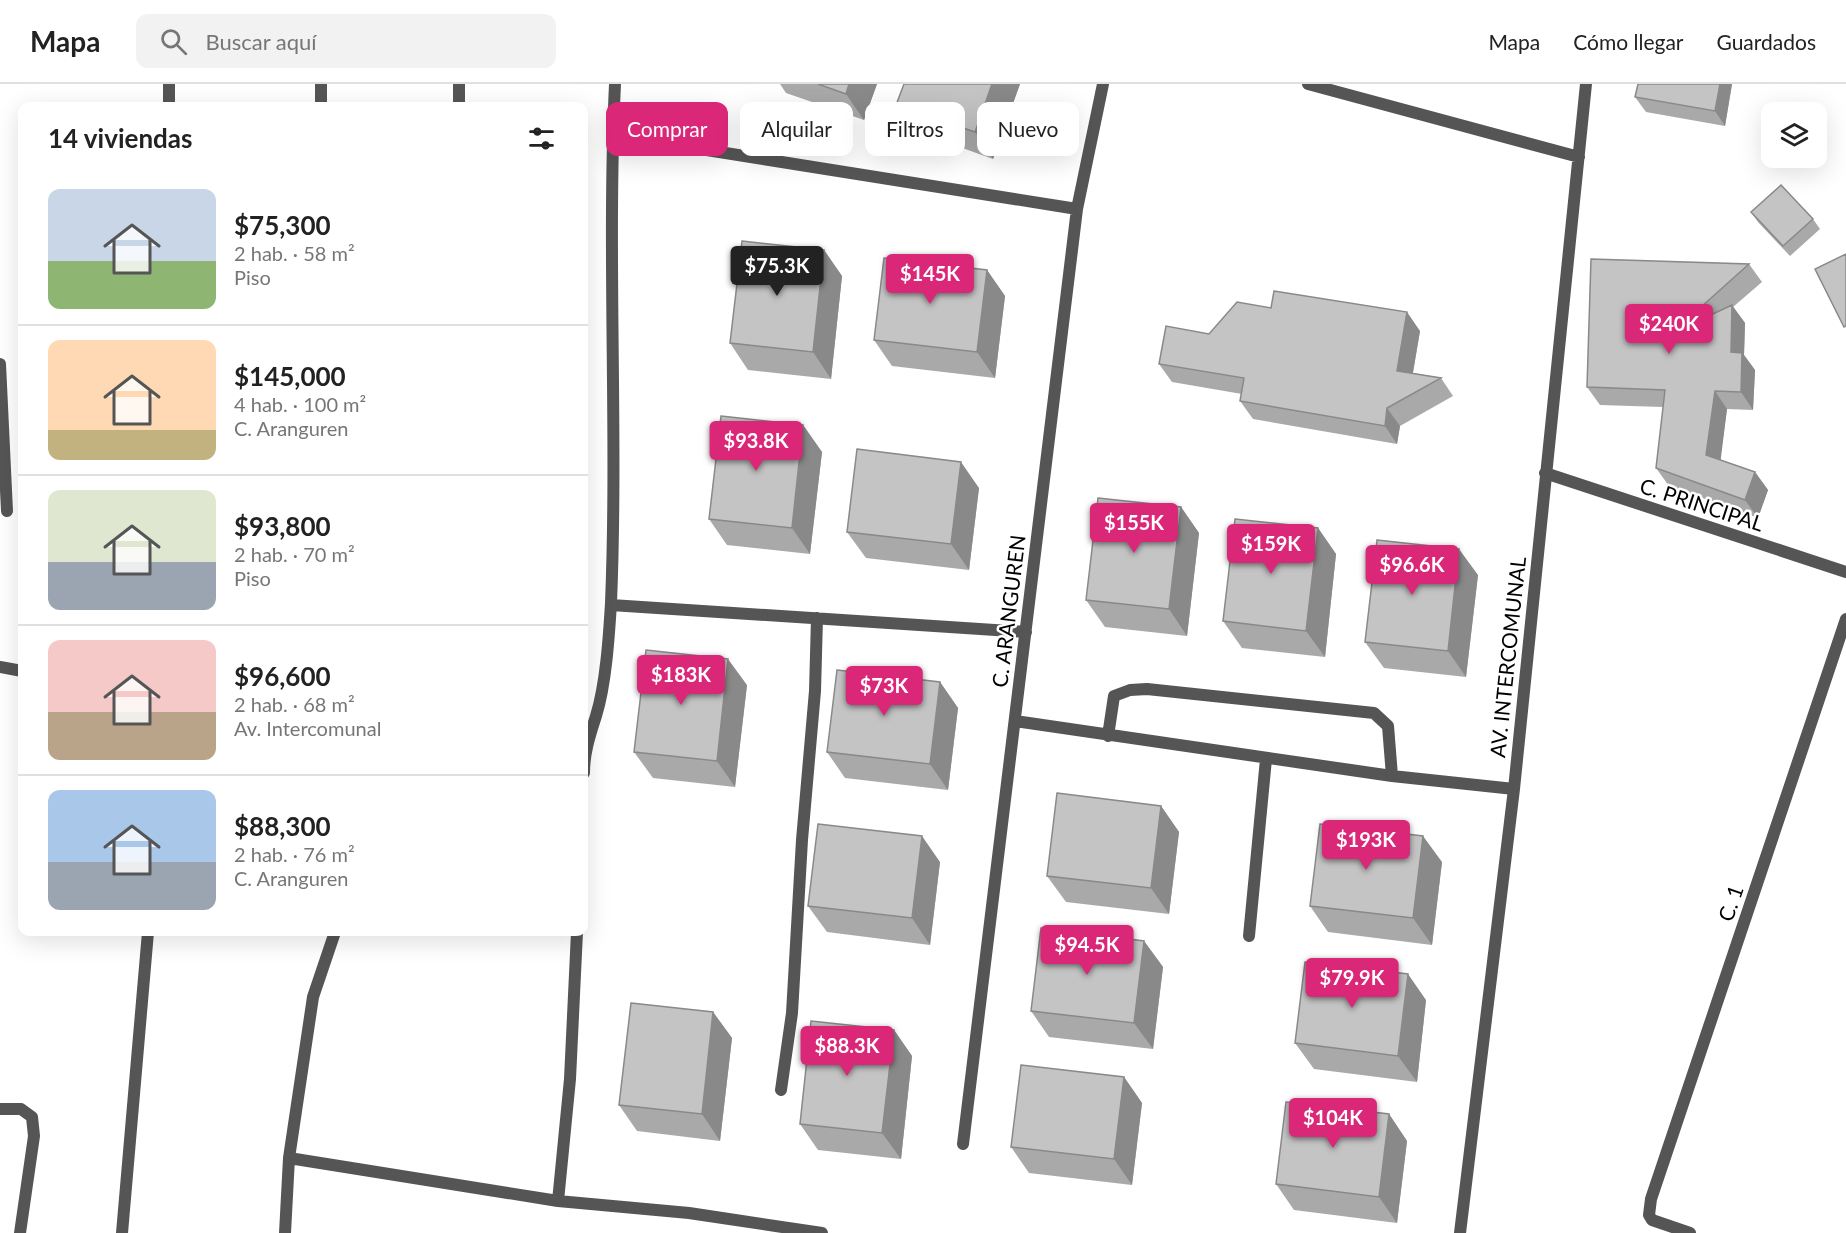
<!DOCTYPE html>
<html lang="es">
<meta charset="utf-8">
<style>
:root{--surface:#fff;--page:#f2f2f2;--text:#222;--muted:#767676;--line:#e0e0e0;--accent:#db2777}
body{margin:0;font-family:Lato,sans-serif;background:var(--page);color:var(--text);height:100vh;display:flex;flex-direction:column;font-size:22px;white-space:nowrap}
*{box-sizing:border-box;margin:0}
p{font-size:20px;color:var(--muted)}
.icon{flex:none;width:33px;height:33px;fill:none;stroke:currentColor;stroke-width:2;stroke-linecap:round;stroke-linejoin:round}
.map{position:relative;flex:1;overflow:hidden}
.side{position:absolute;left:18px;top:18px;width:570px;height:834px;display:flex;flex-direction:column;background:var(--surface);border-radius:12px;box-shadow:0 6px 24px #0002}
.side>*{flex:none}
.guide{position:absolute;left:606px;top:18px;width:570px;height:54px;display:flex;gap:12px}
.buttons{position:absolute;left:1761px;top:18px;display:grid;gap:12px}
.buttons a{display:grid;place-items:center;width:66px;height:66px;border-radius:12px;background:var(--surface);box-shadow:0 6px 24px #0002;font-size:30px}
.price{position:absolute;translate:-50% -51px;padding:0 14px;border-radius:6px;background:var(--accent);color:#fff;font-size:20px;line-height:39px;filter:drop-shadow(0 2px 3px #0008)}
.price::after{content:'';position:absolute;left:50%;top:36px;width:18px;height:14px;margin-left:-9px;background:inherit;clip-path:polygon(0 0,100% 0,50% 100%)}
.price.on{background:#222;color:#fff}
ul{padding:0;list-style:none}
li{display:flex;align-items:center;gap:18px;height:150px;padding:0 30px}
li+li{border-top:2px solid var(--line)}
li span{display:grid;place-items:center;flex:none;width:168px;height:120px;border-radius:12px;color:#555}
li>.icon{margin-inline-start:auto}
span .icon{width:72px;height:72px;fill:#fffc;stroke-width:1}
li b{font-size:26px}
h2{display:flex;justify-content:space-between;align-items:center;height:72px;padding:0 30px;font-size:26px}
.chip{padding:0 21px;border-radius:12px;background:var(--surface);box-shadow:0 6px 24px #0002;font-size:21px;line-height:54px}
.chip.on{background:var(--accent);color:#fff}
header{display:flex;align-items:center;gap:36px;box-sizing:border-box;height:84px;padding:0 30px;background:var(--surface);border-bottom:2px solid var(--line)}
header strong{font-size:28px}
nav{display:flex;gap:33px;margin-inline-start:auto;font-size:21px}
.search{width:420px;height:54px;background:var(--page);display:flex;align-items:center;gap:15px;box-sizing:border-box;padding:0 21px;border-radius:12px;color:var(--muted);font-size:22px}
.map>svg:first-child{display:block}
.lines{fill:none;stroke-linecap:round;stroke-linejoin:round}
.minor{stroke:#555;stroke-width:12}
.wall{fill:#a9a9a9}
.shaded-wall{fill:#898989}
.building{fill:#c4c4c4;stroke:#898989;stroke-width:1.5}
.labels{text-anchor:middle;dominant-baseline:central;stroke-width:5;stroke-linejoin:round;paint-order:stroke}
.street-label{font-size:21px;fill:#000;stroke:#fff}
</style>
<header>
<strong>Mapa</strong>
<div class="search"><svg class="icon" aria-label="search" viewBox="0 0 24 24"><circle cx="10" cy="10" r="6"/><path d="M15 15l6 6"/></svg>Buscar aquí</div>
<nav><a>Mapa</a><a>Cómo llegar</a><a>Guardados</a></nav>
</header>
<div class="map">
<svg width="1846" height="1149" viewBox="0 0 1846 1149">
<rect width="100%" height="100%" fill="#fff"/>
<g class="lines">
<path class="minor" d="M 459,0 L 459,22
M 1308,0 L 1579,73
M 169,22 L 169,0
M 321,22 L 321,0
M 694,64 L 1077,125
M 0,280 L 7,427
M 1545,389 L 1846,488
M 611,521 L 1026,548
M 0,583 L 22,587
M 1015,637 L 1392,692 L 1514,705
M 1108,652 L 1114,612 L 1130,606 L 1147,605 L 1374,629 L 1388,642 L 1392,692
M 584,689 C 584,668 590,651 596,632 C 606,600 609,552 611,519 C 618,346 607,173 615,0
M 1249,852 L 1266,675
M 781,1006 L 792,929 L 802,756 L 815,607 L 817,534
M 0,1025 L 21,1025 L 32,1033 L 34,1052 L 20,1149
M 963,1060 L 1077,125 L 1103,0
M 289,1074 L 558,1117 L 689,1129 L 822,1149
M 558,1117 L 570,995 L 577,848
M 122,1149 L 148,848
M 285,1149 L 289,1074 L 313,913 L 335,848
M 1460,1149 L 1514,705 L 1586,0
M 1690,1149 L 1652,1136 L 1649,1131 L 1651,1115 L 1846,535"/>
</g>
<path class="wall" d="M 780,0 L 877,0 L 864,36 L 786,9 Z
M 904,0 L 1020,0 L 993,75 L 915,47 L 896,21 Z
M 1732,0 L 1725,42 L 1646,28 L 1635,13 Z
M 1751,128 L 1813,135 L 1820,145 L 1790,172 L 1758,138 Z
M 824,166 L 842,192 L 831,295 L 748,286 L 730,259 Z
M 1749,180 L 1762,198 L 1733,223 L 1745,239 L 1744,271 L 1755,286 L 1753,326 L 1727,325 L 1720,376 L 1755,388 L 1768,406 L 1758,434 L 1669,402 L 1656,384 L 1663,323 L 1600,321 L 1587,303 Z
M 987,186 L 1005,212 L 995,294 L 892,282 L 874,256 Z
M 1420,247 L 1413,289 L 1441,294 L 1453,312 L 1400,342 L 1397,360 L 1253,335 L 1240,317 L 1242,310 L 1172,298 L 1159,280 L 1209,250 Z
M 803,341 L 822,368 L 810,470 L 727,461 L 709,435 Z
M 979,404 L 969,486 L 866,474 L 847,448 Z
M 1181,423 L 1199,449 L 1187,552 L 1105,543 L 1086,516 Z
M 1318,444 L 1336,470 L 1325,573 L 1242,564 L 1223,537 Z
M 1478,491 L 1466,593 L 1384,584 L 1365,558 Z
M 940,598 L 958,624 L 948,706 L 845,694 L 827,668 Z
M 747,601 L 735,703 L 653,694 L 634,668 Z
M 1161,722 L 1179,748 L 1169,830 L 1066,818 L 1047,792 Z
M 940,778 L 930,861 L 827,848 L 808,822 Z
M 1442,778 L 1432,861 L 1328,848 L 1310,822 Z
M 1144,857 L 1163,883 L 1153,965 L 1049,953 L 1031,927 Z
M 1426,916 L 1417,998 L 1314,985 L 1295,959 Z
M 713,928 L 732,954 L 720,1057 L 637,1047 L 619,1021 Z
M 894,946 L 912,972 L 901,1075 L 818,1066 L 800,1040 Z
M 1124,993 L 1142,1019 L 1132,1101 L 1029,1089 L 1011,1063 Z
M 1389,1030 L 1407,1057 L 1397,1139 L 1294,1126 L 1276,1100 Z"/>
<path class="shaded-wall" d="M 849,0 L 877,0 L 864,36 L 846,10 Z
M 992,0 L 1020,0 L 993,75 L 975,48 Z
M 1720,0 L 1732,0 L 1725,42 L 1715,27 Z
M 824,166 L 842,192 L 831,295 L 813,268 Z
M 987,186 L 1005,212 L 995,294 L 977,268 Z
M 1732,221 L 1745,239 L 1744,271 L 1755,286 L 1753,326 L 1741,308 L 1731,268 Z
M 1407,228 L 1420,247 L 1410,305 L 1397,287 Z
M 1715,307 L 1727,325 L 1719,389 L 1706,371 Z
M 1387,324 L 1400,342 L 1397,360 L 1385,342 Z
M 803,341 L 822,368 L 810,470 L 792,444 Z
M 961,378 L 979,404 L 969,486 L 951,460 Z
M 1755,388 L 1768,406 L 1758,434 L 1745,416 Z
M 1181,423 L 1199,449 L 1187,552 L 1169,525 Z
M 1318,444 L 1336,470 L 1325,573 L 1306,547 Z
M 1459,465 L 1478,491 L 1466,593 L 1448,567 Z
M 728,575 L 747,601 L 735,703 L 717,677 Z
M 940,598 L 958,624 L 948,706 L 930,680 Z
M 1161,722 L 1179,748 L 1169,830 L 1151,804 Z
M 922,752 L 940,778 L 930,861 L 912,834 Z
M 1423,752 L 1442,778 L 1432,861 L 1413,834 Z
M 1144,857 L 1163,883 L 1153,965 L 1134,939 Z
M 1408,890 L 1426,916 L 1417,998 L 1398,972 Z
M 713,928 L 732,954 L 720,1057 L 702,1030 Z
M 894,946 L 912,972 L 901,1075 L 882,1049 Z
M 1124,993 L 1142,1019 L 1132,1101 L 1114,1075 Z
M 1389,1030 L 1407,1057 L 1397,1139 L 1379,1113 Z"/>
<path class="building" d="M 818,0 L 849,0 L 846,10 Z
M 904,0 L 992,0 L 975,48 L 896,21 Z
M 1638,0 L 1720,0 L 1715,27 L 1635,13 Z
M 1781,101 L 1813,135 L 1783,162 L 1751,128 Z
M 742,157 L 824,166 L 813,268 L 730,259 Z
M 1846,170 L 1846,242 L 1844,243 L 1815,185 Z
M 884,174 L 987,186 L 977,268 L 874,256 Z
M 1591,175 L 1749,180 L 1672,249 L 1732,221 L 1731,268 L 1742,269 L 1741,308 L 1715,307 L 1706,371 L 1755,388 L 1745,416 L 1656,384 L 1665,306 L 1587,303 Z
M 1274,207 L 1407,228 L 1397,287 L 1441,294 L 1387,324 L 1385,342 L 1240,317 L 1244,294 L 1159,280 L 1166,242 L 1209,250 L 1237,218 L 1271,224 Z
M 721,332 L 803,341 L 792,444 L 709,435 Z
M 857,365 L 961,378 L 951,460 L 847,448 Z
M 1098,414 L 1181,423 L 1169,525 L 1086,516 Z
M 1235,435 L 1318,444 L 1306,547 L 1223,537 Z
M 1377,456 L 1459,465 L 1448,567 L 1365,558 Z
M 646,566 L 728,575 L 717,677 L 634,668 Z
M 837,586 L 940,598 L 930,680 L 827,668 Z
M 1057,709 L 1161,722 L 1151,804 L 1047,792 Z
M 818,740 L 922,752 L 912,834 L 808,822 Z
M 1320,740 L 1423,752 L 1413,834 L 1310,822 Z
M 1041,844 L 1144,857 L 1134,939 L 1031,927 Z
M 1305,878 L 1408,890 L 1398,972 L 1295,959 Z
M 631,919 L 713,928 L 702,1030 L 619,1021 Z
M 811,937 L 894,946 L 882,1049 L 800,1040 Z
M 1021,981 L 1124,993 L 1114,1075 L 1011,1063 Z
M 1286,1018 L 1389,1030 L 1379,1113 L 1276,1100 Z"/>
<g class="labels">
<g class="street-label">
<text transform="translate(1702 420) rotate(18)">C. PRINCIPAL</text>
<text transform="translate(1008 527) rotate(-83)">C. ARANGUREN</text>
<text transform="translate(1507 573) rotate(-84)">AV. INTERCOMUNAL</text>
<text transform="translate(1730 819) rotate(-71)">C. 1</text>
</g>
</g>
</svg>
<div class="buttons">
<a><svg class="icon" aria-label="layers" viewBox="0 0 24 24"><path d="M12 4l9 5-9 5-9-5zM3 14l9 5 9-5"/></svg></a>
</div>
<b class="price on" style="left:777px;top:213px">$75.3K</b>
<b class="price" style="left:930px;top:221px">$145K</b>
<b class="price" style="left:1669px;top:271px">$240K</b>
<b class="price" style="left:756px;top:388px">$93.8K</b>
<b class="price" style="left:1134px;top:470px">$155K</b>
<b class="price" style="left:1271px;top:491px">$159K</b>
<b class="price" style="left:1412px;top:512px">$96.6K</b>
<b class="price" style="left:681px;top:622px">$183K</b>
<b class="price" style="left:884px;top:633px">$73K</b>
<b class="price" style="left:1366px;top:787px">$193K</b>
<b class="price" style="left:1087px;top:892px">$94.5K</b>
<b class="price" style="left:1352px;top:925px">$79.9K</b>
<b class="price" style="left:847px;top:993px">$88.3K</b>
<b class="price" style="left:1333px;top:1065px">$104K</b>
<div class="guide">
<a class="chip on">Comprar</a>
<a class="chip">Alquilar</a>
<a class="chip">Filtros</a>
<a class="chip">Nuevo</a>
</div>
<section class="side">
<h2>14 viviendas<svg class="icon" aria-label="filters" viewBox="0 0 24 24"><path d="M4 7h16M4 17h16"/><circle cx="9" cy="7" r="2"/><circle cx="15" cy="17" r="2"/></svg></h2>
<ul>
<li><span style="background:linear-gradient(#c9d6e8 60%,#8fb573 0)"><svg class="icon" aria-label="home" viewBox="0 0 24 24"><path d="M3 11l9-7 9 7M6 9v11h12V9"/></svg></span><div><b>$75,300</b><p>2 hab. · 58 m²</p><p>Piso</p></div></li>
<li><span style="background:linear-gradient(#ffd9b3 75%,#c2b280 0)"><svg class="icon" aria-label="home" viewBox="0 0 24 24"><path d="M3 11l9-7 9 7M6 9v11h12V9"/></svg></span><div><b>$145,000</b><p>4 hab. · 100 m²</p><p>C. Aranguren</p></div></li>
<li><span style="background:linear-gradient(#dfe7d0 60%,#9aa5b1 0)"><svg class="icon" aria-label="home" viewBox="0 0 24 24"><path d="M3 11l9-7 9 7M6 9v11h12V9"/></svg></span><div><b>$93,800</b><p>2 hab. · 70 m²</p><p>Piso</p></div></li>
<li><span style="background:linear-gradient(#f6c9c9 60%,#b9a48a 0)"><svg class="icon" aria-label="home" viewBox="0 0 24 24"><path d="M3 11l9-7 9 7M6 9v11h12V9"/></svg></span><div><b>$96,600</b><p>2 hab. · 68 m²</p><p>Av. Intercomunal</p></div></li>
<li><span style="background:linear-gradient(#a9c7e8 60%,#9aa5b1 0)"><svg class="icon" aria-label="home" viewBox="0 0 24 24"><path d="M3 11l9-7 9 7M6 9v11h12V9"/></svg></span><div><b>$88,300</b><p>2 hab. · 76 m²</p><p>C. Aranguren</p></div></li>
</ul>
</section>
</div>
